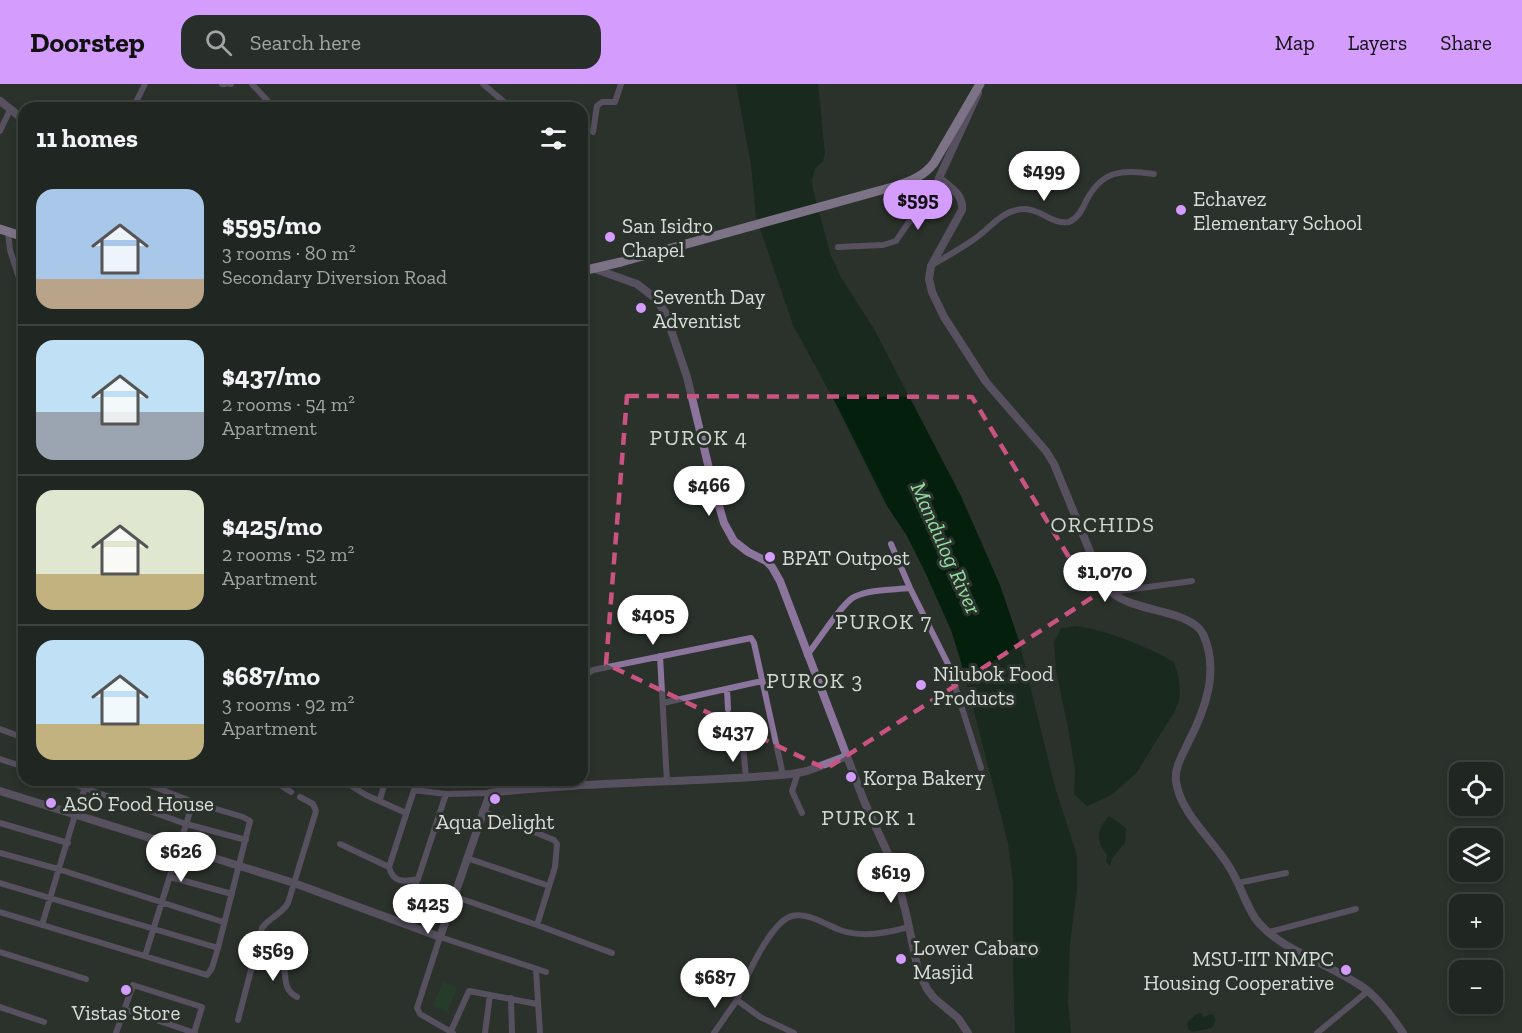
<!DOCTYPE html>
<meta charset="utf-8">
<style>
:root{--surface:#202621;--page:#282e2a;--text:#f1f3f6;--muted:#a2a5a5;--line:#3d433f;--accent:#d49cfc}
body{margin:0;font-family:"Zilla Slab",serif;background:var(--page);color:var(--text);height:100vh;display:flex;flex-direction:column;font-size:22px;white-space:nowrap}
*{box-sizing:border-box;margin:0}
p{font-size:20px;color:var(--muted)}
.icon{flex:none;width:33px;height:33px;fill:none;stroke:currentColor;stroke-width:2;stroke-linecap:round;stroke-linejoin:round}
.map{position:relative;flex:1;overflow:hidden}
.drawer{position:absolute;left:18px;top:18px;width:570px;height:684px;display:flex;flex-direction:column;background:var(--surface);border-radius:18px;box-shadow:0 3px 9px #0003,0 0 0 2px var(--line)}
.drawer>*{flex:none}
.fabs{position:absolute;left:1449px;top:678px;display:grid;gap:12px}
.fabs a{display:grid;place-items:center;width:54px;height:54px;border-radius:12px;background:var(--surface);box-shadow:0 3px 9px #0003,0 0 0 2px var(--line);font-size:30px}
.price{position:absolute;translate:-50% -51px;padding:0 14px;border-radius:21px;background:#fff;color:#222;font-size:20px;line-height:39px;filter:drop-shadow(0 2px 3px #0008)}
.price::after{content:'';position:absolute;left:50%;top:36px;width:18px;height:14px;margin-left:-9px;background:inherit;clip-path:polygon(0 0,100% 0,50% 100%)}
.price.current{background:var(--accent);color:#111}
ul{padding:0;list-style:none}
li{display:flex;align-items:center;gap:18px;height:150px;padding:0 18px}
li+li{border-top:2px solid var(--line)}
li span{display:grid;place-items:center;flex:none;width:168px;height:120px;border-radius:18px;color:#555}
li>.icon{margin-inline-start:auto}
span .icon{width:72px;height:72px;fill:#fffc;stroke-width:1}
li b{font-size:26px}
h2{display:flex;justify-content:space-between;align-items:center;height:72px;padding:0 18px;font-size:26px}
header{display:flex;align-items:center;gap:36px;box-sizing:border-box;height:84px;padding:0 30px;background:var(--accent);color:#111}
header strong{font-size:28px}
nav{display:flex;gap:33px;margin-inline-start:auto;font-size:21px}
.search{width:420px;height:54px;background:var(--page);display:flex;align-items:center;gap:15px;box-sizing:border-box;padding:0 21px;border-radius:18px;color:var(--muted);font-size:22px}
.map>svg:first-child{display:block}
.green{fill:#21492b}
.water{fill:#041f0c}
.lines{fill:none;stroke-linecap:round;stroke-linejoin:round}
.minor{stroke:#8c759d;stroke-width:6}
.tertiary{stroke:#8c759d;stroke-width:8}
.primary{stroke:#dfc4f4;stroke-width:9}
.marked{fill:none;stroke:#c95381;stroke-width:4.5;stroke-dasharray:12 8;stroke-linejoin:round}
.poi-dot{fill:#d49cfc;stroke:#2b322c;stroke-width:2}
.labels{text-anchor:middle;dominant-baseline:central;stroke-width:6;stroke-linejoin:round;paint-order:stroke}
.poi-label{font-size:21px;fill:#d8ddd9;stroke:#2b322c;text-anchor:start}
.neighbourhood-label{font-size:22px;letter-spacing:1.5px;fill:#d0d9d1;stroke:#2b322c}
.water-label{font-size:22px;font-style:italic;fill:#91dda2;stroke:#2b322c}
</style>
<header>
<strong>Doorstep</strong>
<div class="search"><svg class="icon" aria-label="search" viewBox="0 0 24 24"><circle cx="10" cy="10" r="6"/><path d="M15 15l6 6"/></svg>Search here</div>
<nav><a>Map</a><a>Layers</a><a>Share</a></nav>
</header>
<div class="map">
<svg width="1522" height="949" viewBox="0 0 1522 949">
<rect width="100%" height="100%" fill="#2b322c"/>
<path class="green" d="M 443,898 L 457,904 L 447,928 L 433,922 Z"/>
<path class="water" d="M 736,0 L 818,0 L 825,69 L 823,77 L 815,85 L 812,96 L 813,106 L 831,172 L 842,195 L 874,245 L 961,412 L 1000,501 L 1019,557 L 1055,703 L 1077,772 L 1077,805 L 1070,860 L 1068,918 L 1071,949 L 1015,949 L 1013,886 L 1013,798 L 1008,759 L 961,578 L 951,546 L 925,488 L 907,452 L 887,422 L 837,322 L 793,241 L 756,133 L 751,81 Z
M 1077,542 C 1112,548 1143,561 1174,578 L 1179,595 L 1180,608 L 1179,617 L 1173,630 L 1137,688 L 1112,711 L 1087,722 L 1074,710 L 1075,686 L 1069,649 L 1056,586 L 1054,558 L 1061,544 Z
M 1109,732 L 1126,744 L 1125,759 L 1112,774 L 1110,782 L 1106,778 L 1107,771 C 1095,756 1097,746 1109,732 Z
M 1202,929 L 1203,933 L 1212,930 C 1217,935 1216,938 1212,944 L 1192,948 L 1188,945 L 1187,939 L 1195,931 Z"/>
<g class="lines">
<path class="minor" d="M 222,0 L 225,0
M 230,0 L 231,0
M 252,0 L 274,24
M 483,0 L 511,24
M 133,24 L 145,0
M 0,47 L 10,26
M 593,48 L 597,22 L 602,18 L 615,18 L 621,0
M 8,148 L 10,166 L 24,209
M 838,163 L 883,161 L 896,157 L 939,94
M 932,181 C 946,173 960,165 973,156 C 990,145 1002,125 1025,125 C 1041,125 1052,141 1069,138 C 1078,134 1082,126 1086,117 C 1103,85 1122,86 1154,90
M 891,460 L 910,504 L 948,580 L 981,684
M 1112,508 L 1192,497
M 807,571 C 818,558 841,520 854,513 C 870,505 893,506 910,504
M 660,572 L 667,698
M 582,593 L 593,586 L 751,554 L 754,559 L 783,691
M 727,605 L 728,625
M 663,619 L 762,597
M 0,645 L 24,654
M 743,662 L 746,693
M 0,675 L 24,683
M 798,689 L 792,707 L 802,729
M 62,696 L 186,740 L 246,756
M 273,696 L 291,708
M 342,696 L 366,711 L 406,729
M 380,715 L 384,702 L 381,696
M 482,727 L 554,756 L 557,760 L 555,783 L 537,841
M 0,739 L 68,759
M 340,760 L 389,783 C 393,799 404,798 418,795
M 0,769 L 58,785 L 223,838
M 467,774 L 549,802
M 389,783 L 414,706 L 446,710 L 490,709
M 170,793 L 232,810
M 0,799 L 218,864
M 1238,799 L 1286,789
M 413,804 L 418,795 L 446,710
M 453,812 L 537,841 L 612,869
M 0,828 L 207,891 L 212,884 L 218,864 L 250,737 L 243,733 L 193,718 L 137,696
M 42,841 L 75,731 L 88,696
M 1269,848 L 1356,825
M 256,867 C 263,869 273,871 279,876 C 291,886 278,903 297,913
M 0,868 L 86,895
M 145,872 L 193,718
M 536,886 L 540,949
M 511,914 L 512,949
M 0,923 L 44,938
M 124,925 L 195,949
M 238,936 L 262,844 C 269,834 282,830 288,819 L 316,727 L 313,720 L 300,713
M 451,947 L 469,907 L 537,920
M 116,949 L 133,901 L 202,923 L 194,949
M 453,949 L 420,930 L 417,924 L 440,853 L 546,888
M 485,949 L 490,911
M 714,949 L 737,916
M 794,949 L 760,933 L 737,916 C 745,896 770,838 792,832 C 808,828 826,841 840,846 C 863,854 886,849 909,843
M 1317,949 L 1368,907"/>
<path class="tertiary" d="M 978,9 L 939,94 C 950,103 964,111 962,126 L 931,182 L 929,195 L 932,208 L 944,233 L 986,298 L 1046,367 L 1054,380 L 1100,492 C 1104,499 1108,505 1114,510 C 1136,528 1191,526 1203,550 C 1220,587 1205,626 1188,659 C 1183,670 1174,684 1176,697 C 1180,729 1212,755 1228,781 C 1239,797 1244,817 1255,834 C 1277,866 1337,882 1368,907 C 1382,919 1393,934 1403,949
M 0,17 L 24,36
M 595,185 L 637,200 L 655,214 L 665,228 L 687,293 L 713,401 L 724,439 L 734,457 L 748,468 L 766,477 L 772,483 L 780,497 L 864,717 L 894,783 L 906,829 L 918,886 L 927,905 L 934,914 L 958,934 L 968,949
M 0,707 L 294,799 L 440,853 L 490,709 C 590,697 691,699 792,690 L 807,687 L 847,672"/>
<path class="primary" d="M 0,145 L 24,153
M 582,187 L 621,178 L 896,102 C 911,97 924,92 934,79 L 980,0"/>
</g>
<path d="M0 0H1522V949H0ZM 627,312 L 972,313 L 1093,513 L 826,685 L 606,580 Z" fill="#2b322c" fill-opacity=".55" fill-rule="evenodd"/>
<path class="marked" d="M 627,312 L 972,313 L 1093,513 L 826,685 L 606,580 Z"/>
<g class="poi-dot">
<circle cx="1181" cy="126" r="6"/>
<circle cx="610" cy="153" r="6"/>
<circle cx="641" cy="224" r="6"/>
<circle cx="770" cy="473" r="6"/>
<circle cx="921" cy="601" r="6"/>
<circle cx="851" cy="693" r="6"/>
<circle cx="495" cy="715" r="6"/>
<circle cx="51" cy="719" r="6"/>
<circle cx="901" cy="875" r="6"/>
<circle cx="1346" cy="886" r="6"/>
<circle cx="126" cy="906" r="6"/>
</g>
<g class="labels">
<g class="poi-label">
<text x="1193" y="114">Echavez<tspan x="1193" dy="24">Elementary School</tspan></text>
<text x="622" y="141">San Isidro<tspan x="622" dy="24">Chapel</tspan></text>
<text x="653" y="212">Seventh Day<tspan x="653" dy="24">Adventist</tspan></text>
<text x="782" y="473">BPAT Outpost</text>
<text x="933" y="589">Nilubok Food<tspan x="933" dy="24">Products</tspan></text>
<text x="863" y="693">Korpa Bakery</text>
<text x="63" y="719">ASÖ Food House</text>
<text x="495" y="737" text-anchor="middle">Aqua Delight</text>
<text x="913" y="863">Lower Cabaro<tspan x="913" dy="24">Masjid</tspan></text>
<text x="1334" y="874" text-anchor="end">MSU-IIT NMPC<tspan x="1334" dy="24">Housing Cooperative</tspan></text>
<text x="126" y="928" text-anchor="middle">Vistas Store</text>
</g>
<g class="neighbourhood-label">
<text x="699" y="353">PUROK 4</text>
<text x="1103" y="440">ORCHIDS</text>
<text x="884" y="537">PUROK 7</text>
<text x="815" y="596">PUROK 3</text>
<text x="869" y="733">PUROK 1</text>
</g>
<g class="water-label">
<text transform="translate(946 464) rotate(66)">Mandulog River</text>
</g>
</g>
</svg>
<div class="fabs">
<a><svg class="icon" aria-label="locate" viewBox="0 0 24 24"><circle cx="12" cy="12" r="6"/><path d="M12 2v4M12 18v4M2 12h4M18 12h4"/></svg></a>
<a><svg class="icon" aria-label="layers" viewBox="0 0 24 24"><path d="M12 4l9 5-9 5-9-5zM3 14l9 5 9-5"/></svg></a>
<a>+</a>
<a>−</a>
</div>
<b class="price" style="left:1044px;top:118px">$499</b>
<b class="price current" style="left:918px;top:147px">$595</b>
<b class="price" style="left:709px;top:433px">$466</b>
<b class="price" style="left:1105px;top:519px">$1,070</b>
<b class="price" style="left:653px;top:562px">$405</b>
<b class="price" style="left:733px;top:679px">$437</b>
<b class="price" style="left:181px;top:799px">$626</b>
<b class="price" style="left:891px;top:820px">$619</b>
<b class="price" style="left:428px;top:851px">$425</b>
<b class="price" style="left:273px;top:898px">$569</b>
<b class="price" style="left:715px;top:925px">$687</b>
<section class="drawer">
<h2>11 homes<svg class="icon" aria-label="filters" viewBox="0 0 24 24"><path d="M4 7h16M4 17h16"/><circle cx="9" cy="7" r="2"/><circle cx="15" cy="17" r="2"/></svg></h2>
<ul>
<li><span style="background:linear-gradient(#a9c7e8 75%,#b9a48a 0)"><svg class="icon" aria-label="home" viewBox="0 0 24 24"><path d="M3 11l9-7 9 7M6 9v11h12V9"/></svg></span><div><b>$595/mo</b><p>3 rooms · 80 m²</p><p>Secondary Diversion Road</p></div></li>
<li><span style="background:linear-gradient(#bfe0f5 60%,#9aa5b1 0)"><svg class="icon" aria-label="home" viewBox="0 0 24 24"><path d="M3 11l9-7 9 7M6 9v11h12V9"/></svg></span><div><b>$437/mo</b><p>2 rooms · 54 m²</p><p>Apartment</p></div></li>
<li><span style="background:linear-gradient(#dfe7d0 70%,#c2b280 0)"><svg class="icon" aria-label="home" viewBox="0 0 24 24"><path d="M3 11l9-7 9 7M6 9v11h12V9"/></svg></span><div><b>$425/mo</b><p>2 rooms · 52 m²</p><p>Apartment</p></div></li>
<li><span style="background:linear-gradient(#bfe0f5 70%,#c2b280 0)"><svg class="icon" aria-label="home" viewBox="0 0 24 24"><path d="M3 11l9-7 9 7M6 9v11h12V9"/></svg></span><div><b>$687/mo</b><p>3 rooms · 92 m²</p><p>Apartment</p></div></li>
</ul>
</section>
</div>
